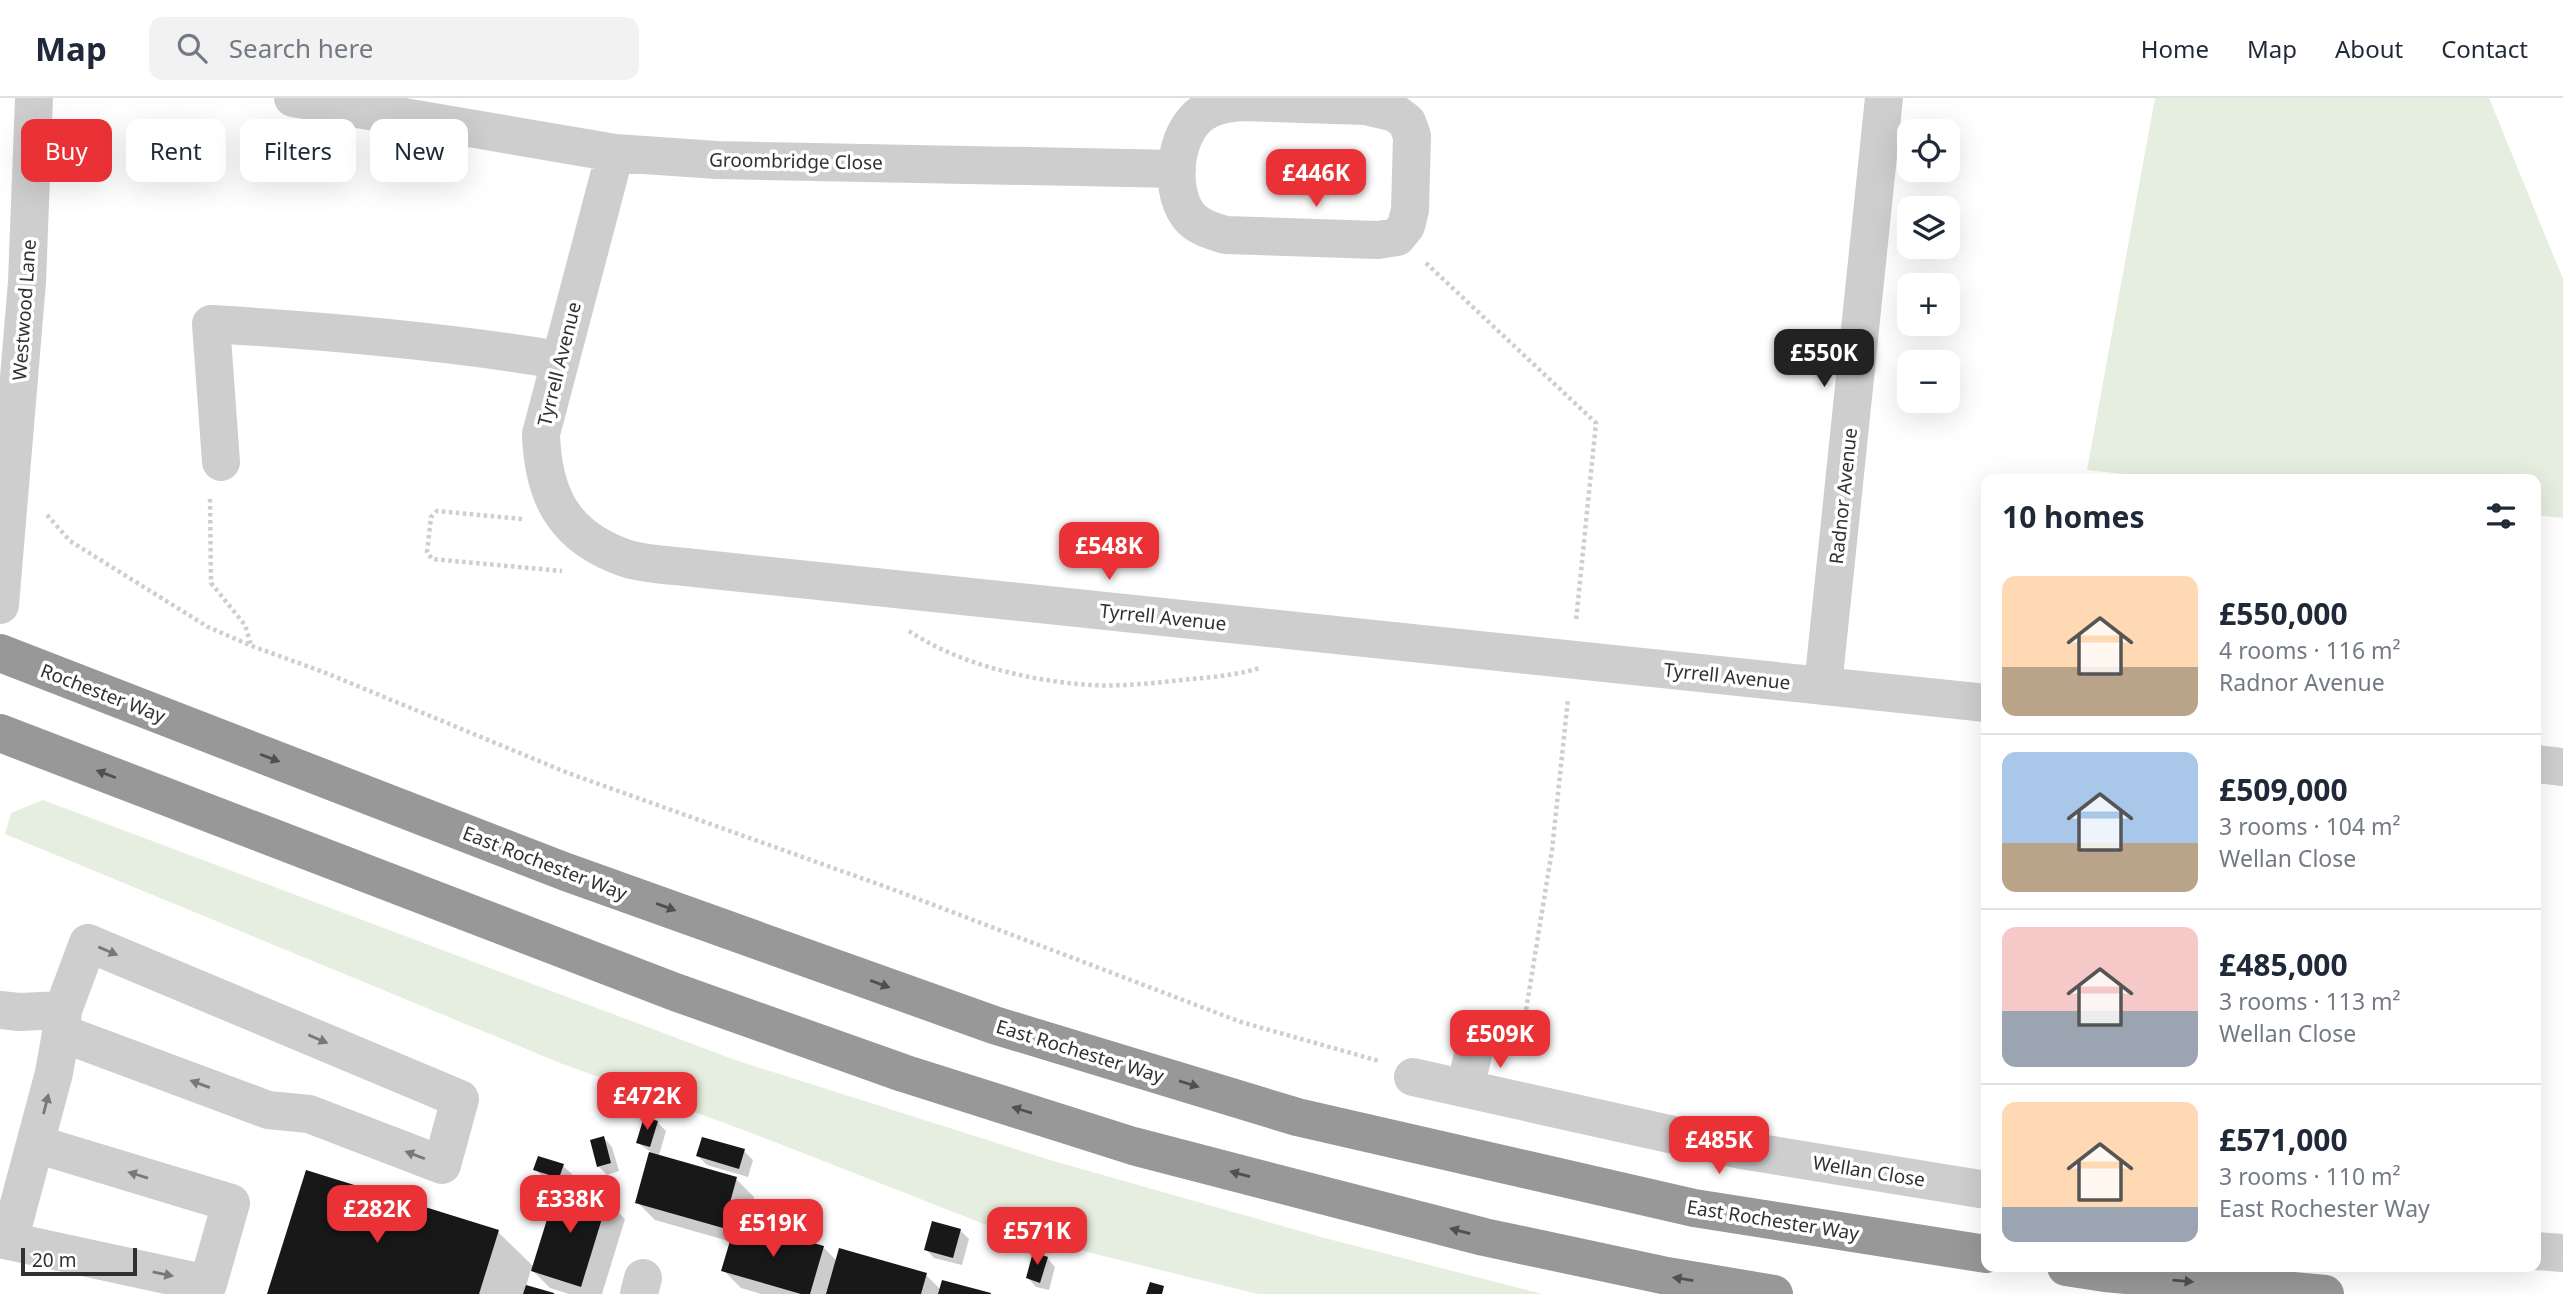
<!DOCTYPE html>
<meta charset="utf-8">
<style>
:root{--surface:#fff;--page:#f2f2f3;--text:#1f2937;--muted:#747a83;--line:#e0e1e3;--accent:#e93136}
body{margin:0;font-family:"Noto Sans",sans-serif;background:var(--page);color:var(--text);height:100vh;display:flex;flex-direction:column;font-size:26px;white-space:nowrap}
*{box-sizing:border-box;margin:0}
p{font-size:23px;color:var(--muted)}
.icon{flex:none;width:38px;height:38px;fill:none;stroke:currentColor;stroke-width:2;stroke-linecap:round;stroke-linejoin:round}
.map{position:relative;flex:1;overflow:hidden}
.panel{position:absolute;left:1981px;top:376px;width:560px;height:798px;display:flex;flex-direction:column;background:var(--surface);border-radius:14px;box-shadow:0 7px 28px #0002}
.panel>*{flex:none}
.guide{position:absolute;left:21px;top:21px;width:665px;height:63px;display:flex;gap:14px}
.tools{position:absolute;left:1897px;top:21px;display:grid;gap:14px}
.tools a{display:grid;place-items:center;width:63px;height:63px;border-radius:14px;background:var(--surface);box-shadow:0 7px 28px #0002;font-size:35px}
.scale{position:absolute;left:21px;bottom:18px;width:116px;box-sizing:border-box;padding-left:7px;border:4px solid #313131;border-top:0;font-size:19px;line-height:24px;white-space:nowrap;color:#313131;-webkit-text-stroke:5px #fff;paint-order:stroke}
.price{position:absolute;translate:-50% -60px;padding:0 16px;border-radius:14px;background:var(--accent);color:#fff;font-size:23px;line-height:46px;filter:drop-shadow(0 2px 4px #0008)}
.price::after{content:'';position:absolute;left:50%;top:42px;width:21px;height:16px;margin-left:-10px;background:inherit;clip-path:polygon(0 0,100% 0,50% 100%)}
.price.active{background:#222;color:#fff}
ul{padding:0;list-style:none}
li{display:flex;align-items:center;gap:21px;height:175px;padding:0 21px}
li+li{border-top:2px solid var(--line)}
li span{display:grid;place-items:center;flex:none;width:196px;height:140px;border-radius:14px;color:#555}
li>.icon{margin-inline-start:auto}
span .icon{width:84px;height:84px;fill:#fffc;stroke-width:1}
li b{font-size:30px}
h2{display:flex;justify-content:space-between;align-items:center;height:84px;padding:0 21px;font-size:30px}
.pill{padding:0 24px;border-radius:14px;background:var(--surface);box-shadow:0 7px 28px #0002;font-size:24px;line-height:63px}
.pill.active{background:var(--accent);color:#fff}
header{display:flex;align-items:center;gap:42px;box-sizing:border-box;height:98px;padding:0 35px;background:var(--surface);border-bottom:2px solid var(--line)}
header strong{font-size:33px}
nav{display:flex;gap:38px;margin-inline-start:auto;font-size:24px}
.search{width:490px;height:63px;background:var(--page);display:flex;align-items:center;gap:18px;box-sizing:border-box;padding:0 24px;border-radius:14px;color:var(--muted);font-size:26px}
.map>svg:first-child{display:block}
.green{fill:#e6eedf}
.shadow{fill:#0003}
.building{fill:#181818}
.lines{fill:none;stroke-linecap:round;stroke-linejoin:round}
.path{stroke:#cecece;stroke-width:4.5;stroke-dasharray:3.5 3.5;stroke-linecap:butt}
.minor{stroke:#cecece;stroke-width:38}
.highway{stroke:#989898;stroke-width:38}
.oneway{fill:#505050}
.oneway2{fill:#787878}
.labels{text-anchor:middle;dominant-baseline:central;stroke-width:7;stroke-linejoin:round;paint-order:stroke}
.street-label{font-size:19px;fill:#313131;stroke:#fff}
</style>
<header>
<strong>Map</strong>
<div class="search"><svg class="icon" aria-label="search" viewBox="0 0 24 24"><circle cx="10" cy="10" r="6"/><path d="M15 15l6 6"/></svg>Search here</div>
<nav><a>Home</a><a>Map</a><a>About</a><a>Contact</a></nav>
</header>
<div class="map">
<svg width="2563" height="1196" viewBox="0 0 2563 1196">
<rect width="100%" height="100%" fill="#fff"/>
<path class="green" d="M 2155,0 L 2489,0 L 2563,181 L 2563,420 L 2536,417 L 2536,382 L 2181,382 L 2087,372 Z
M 43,702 L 738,963 L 1050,1062 L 1321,1139 L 1542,1196 L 1258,1196 L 1002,1133 L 749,1034 L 560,965 L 5,736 L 11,715 Z"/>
<path class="shadow" d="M 657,1024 L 666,1033 L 659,1057 L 736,1081 L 754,1099 L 746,1127 L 823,1149 L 837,1163 L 926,1177 L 941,1192 L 986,1196 L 761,1196 L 741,1190 L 723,1172 L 732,1144 L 655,1122 L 637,1104 L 651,1054 L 638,1045 Z
M 604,1040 L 612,1049 L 619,1073 L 607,1077 L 598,1068 Z
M 744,1053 L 753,1062 L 748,1079 L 707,1067 L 698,1058 Z
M 563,1068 L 572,1076 L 567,1091 L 607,1103 L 625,1121 L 602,1196 L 569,1196 L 550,1190 L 531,1171 L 526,1189 L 550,1196 L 268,1196 L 498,1134 L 534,1169 L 560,1085 L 544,1080 L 535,1071 Z
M 961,1133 L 969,1141 L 962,1167 L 934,1160 L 926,1151 Z
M 1047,1160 L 1055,1169 L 1049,1192 L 1036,1189 L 1028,1180 Z"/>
<path class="building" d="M 644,1019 L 658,1023 L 650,1049 L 636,1045 Z
M 604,1038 L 611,1065 L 597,1069 L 590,1042 Z
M 702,1039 L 745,1051 L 739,1071 L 696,1058 Z
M 649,1054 L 737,1079 L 723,1130 L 635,1105 Z
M 538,1058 L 564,1066 L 559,1080 L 533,1072 Z
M 306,1072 L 499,1132 L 479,1196 L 267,1196 Z
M 558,1086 L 608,1101 L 581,1189 L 531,1173 Z
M 736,1123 L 824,1148 L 810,1196 L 801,1196 L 721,1173 Z
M 932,1123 L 961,1131 L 953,1160 L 924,1152 Z
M 839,1150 L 927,1175 L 921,1196 L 826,1196 Z
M 1033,1154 L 1048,1159 L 1040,1185 L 1026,1180 Z
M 942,1182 L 991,1195 L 991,1196 L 938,1196 Z
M 1150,1184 L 1164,1188 L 1162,1196 L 1146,1196 Z
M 526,1187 L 554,1195 L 554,1196 L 523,1196 Z"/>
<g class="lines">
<path class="path" d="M 1426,165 L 1596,325 L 1576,523
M 210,401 L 211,485 L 245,527 L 251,547
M 47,417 L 70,443 L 208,529 L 252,548 L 326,575 L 568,675 L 889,790 L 1241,924 L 1379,963
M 522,421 L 437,413 L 431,419 L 427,454 L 432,461 L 562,473
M 909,533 C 955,564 1022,581 1078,586 C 1115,590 1154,585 1191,581 C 1214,579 1237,577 1260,570
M 1514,942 L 1522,937 L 1552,752 L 1568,601"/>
<path class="minor" d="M 293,0 L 615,55 L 717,62 L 1177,71
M 1242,4 L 1366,8 L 1395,15 L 1407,24 L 1412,38 L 1410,112 L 1406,128 L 1397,139 L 1378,142 L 1226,137 C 1212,133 1197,129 1188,117 C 1167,88 1175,25 1210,11 C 1220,6 1232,5 1242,4 Z
M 615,55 L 541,336 C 543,398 564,439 625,460 C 645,467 672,467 694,470 L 1986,605
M 221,364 L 211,226 C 328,233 444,243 559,262
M 0,507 L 27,184 L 34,0
M 1823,588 L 1884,0
M 2536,666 L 2563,669
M 0,912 L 19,914 L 63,912
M 1413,979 L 1741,1052 L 1986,1092
M 1465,990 L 1477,940
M 0,1141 L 208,1186 L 231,1105 L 36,1046
M 9,1143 L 54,975 L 61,935 L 63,912 L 88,845 L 460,1001 L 442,1067 L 309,1016 L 268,1012 L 61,935
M 2536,1153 L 2563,1155
M 639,1196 L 643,1180"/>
<path class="highway" d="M 0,555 L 566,774 L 994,927 L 1297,1019 L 1694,1110 L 1986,1156
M 0,635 L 675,894 L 903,975 L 1133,1048 L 1484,1139 L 1667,1178 L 1774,1196
M 2066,1169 L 2105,1175 L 2325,1196"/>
</g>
<defs><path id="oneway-solid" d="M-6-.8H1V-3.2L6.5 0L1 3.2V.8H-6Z" transform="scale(1.75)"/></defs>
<g class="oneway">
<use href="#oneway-solid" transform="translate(270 660) rotate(21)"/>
<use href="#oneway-solid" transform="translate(106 676) rotate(-159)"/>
<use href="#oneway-solid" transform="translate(666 809) rotate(20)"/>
<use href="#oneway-solid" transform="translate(880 886) rotate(20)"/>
<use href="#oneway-solid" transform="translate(1189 986) rotate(17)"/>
<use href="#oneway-solid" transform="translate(1022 1012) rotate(-163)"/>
<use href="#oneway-solid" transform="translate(1240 1076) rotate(-165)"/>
<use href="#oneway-solid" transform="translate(1460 1133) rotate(-165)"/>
<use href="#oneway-solid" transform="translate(1683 1181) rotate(-171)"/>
<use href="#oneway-solid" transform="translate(2183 1183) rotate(5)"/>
</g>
<g class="oneway2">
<use href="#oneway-solid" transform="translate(108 853) rotate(23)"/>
<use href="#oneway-solid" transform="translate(318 941) rotate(23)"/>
<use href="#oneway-solid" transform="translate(200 986) rotate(-160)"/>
<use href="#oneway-solid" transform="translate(46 1006) rotate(-76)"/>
<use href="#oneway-solid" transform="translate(415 1057) rotate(-159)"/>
<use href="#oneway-solid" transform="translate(138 1077) rotate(-163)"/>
<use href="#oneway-solid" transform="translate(163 1176) rotate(12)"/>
</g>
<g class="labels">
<g class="street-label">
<text transform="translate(796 63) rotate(1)">Groombridge Close</text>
<text transform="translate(24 212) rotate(-86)">Westwood Lane</text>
<text transform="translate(559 266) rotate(-76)">Tyrrell Avenue</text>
<text transform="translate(1843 398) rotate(-84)">Radnor Avenue</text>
<text transform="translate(1163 519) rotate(6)">Tyrrell Avenue</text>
<text transform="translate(1727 578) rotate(6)">Tyrrell Avenue</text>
<text transform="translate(103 595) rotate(21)">Rochester Way</text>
<text transform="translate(545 765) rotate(21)">East Rochester Way</text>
<text transform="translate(1080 953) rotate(17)">East Rochester Way</text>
<text transform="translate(1869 1073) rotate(9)">Wellan Close</text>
<text transform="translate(1773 1122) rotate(9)">East Rochester Way</text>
</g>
</g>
</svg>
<div class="tools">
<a><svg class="icon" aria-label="locate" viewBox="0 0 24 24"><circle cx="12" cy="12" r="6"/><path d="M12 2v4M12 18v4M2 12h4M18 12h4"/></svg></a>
<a><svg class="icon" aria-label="layers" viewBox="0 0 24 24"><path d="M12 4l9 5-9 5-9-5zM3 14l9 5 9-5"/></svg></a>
<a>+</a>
<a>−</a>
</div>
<div class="scale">20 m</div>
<b class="price" style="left:1316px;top:111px">£446K</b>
<b class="price active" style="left:1824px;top:291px">£550K</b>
<b class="price" style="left:1109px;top:484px">£548K</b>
<b class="price" style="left:1500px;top:972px">£509K</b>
<b class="price" style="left:647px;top:1034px">£472K</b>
<b class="price" style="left:1719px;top:1078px">£485K</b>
<b class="price" style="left:570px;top:1137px">£338K</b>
<b class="price" style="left:377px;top:1147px">£282K</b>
<b class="price" style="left:773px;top:1161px">£519K</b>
<b class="price" style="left:1037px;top:1169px">£571K</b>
<div class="guide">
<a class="pill active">Buy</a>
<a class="pill">Rent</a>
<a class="pill">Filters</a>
<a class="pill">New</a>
</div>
<section class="panel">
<h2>10 homes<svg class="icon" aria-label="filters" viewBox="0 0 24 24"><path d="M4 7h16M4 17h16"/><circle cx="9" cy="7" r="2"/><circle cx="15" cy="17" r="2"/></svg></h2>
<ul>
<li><span style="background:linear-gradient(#ffd9b3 65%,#b9a48a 0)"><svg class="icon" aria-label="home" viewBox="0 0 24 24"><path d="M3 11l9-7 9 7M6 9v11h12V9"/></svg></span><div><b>£550,000</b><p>4 rooms · 116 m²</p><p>Radnor Avenue</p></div></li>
<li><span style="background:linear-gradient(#a9c7e8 65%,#b9a48a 0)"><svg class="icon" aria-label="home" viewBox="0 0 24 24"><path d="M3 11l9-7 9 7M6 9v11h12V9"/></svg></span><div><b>£509,000</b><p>3 rooms · 104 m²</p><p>Wellan Close</p></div></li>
<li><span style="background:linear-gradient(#f6c9c9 60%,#9aa5b1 0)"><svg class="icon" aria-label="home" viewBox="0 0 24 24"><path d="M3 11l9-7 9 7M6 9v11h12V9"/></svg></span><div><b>£485,000</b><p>3 rooms · 113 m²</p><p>Wellan Close</p></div></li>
<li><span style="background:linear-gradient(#ffd9b3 75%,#9aa5b1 0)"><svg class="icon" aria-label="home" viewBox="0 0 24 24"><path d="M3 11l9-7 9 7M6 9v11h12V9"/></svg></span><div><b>£571,000</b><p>3 rooms · 110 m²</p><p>East Rochester Way</p></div></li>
</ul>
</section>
</div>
